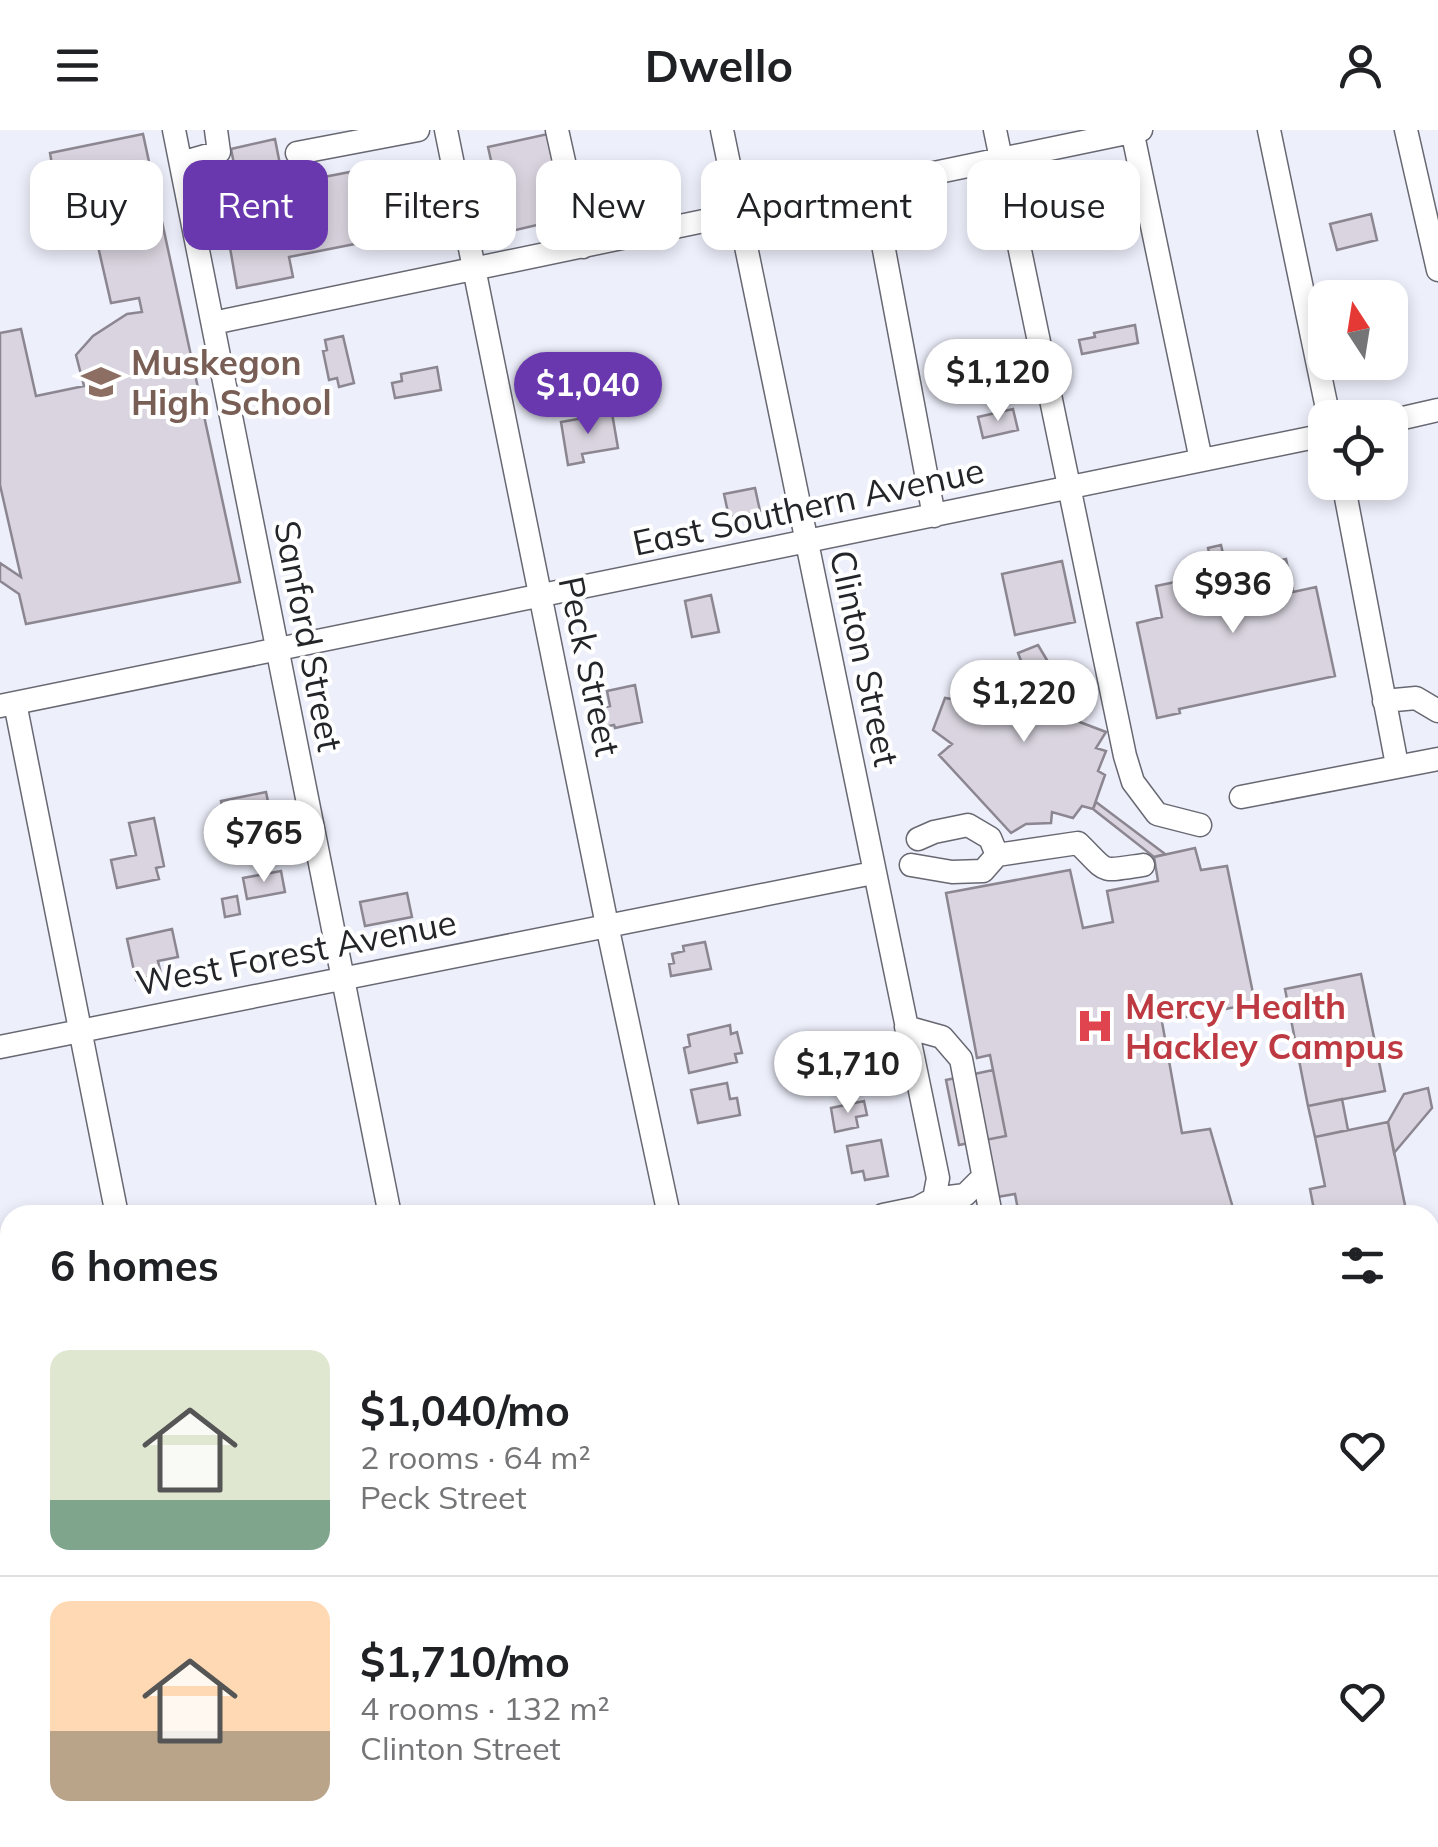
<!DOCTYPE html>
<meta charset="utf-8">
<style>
:root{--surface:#fff;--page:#f6f6f6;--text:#202124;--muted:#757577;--line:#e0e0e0;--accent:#6938af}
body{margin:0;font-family:Mulish,sans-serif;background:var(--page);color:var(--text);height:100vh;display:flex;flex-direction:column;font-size:38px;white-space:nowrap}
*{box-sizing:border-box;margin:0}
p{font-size:32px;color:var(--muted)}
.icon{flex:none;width:55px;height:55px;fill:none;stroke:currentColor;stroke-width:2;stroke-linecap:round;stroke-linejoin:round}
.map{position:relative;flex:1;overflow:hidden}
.drawer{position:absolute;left:0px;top:1075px;width:1440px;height:642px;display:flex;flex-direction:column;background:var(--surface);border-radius:30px 30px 0 0;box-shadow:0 5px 15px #0003}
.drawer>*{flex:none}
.banner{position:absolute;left:30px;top:30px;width:1380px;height:90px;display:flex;gap:20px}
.needle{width:65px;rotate:348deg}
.controls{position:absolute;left:1308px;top:150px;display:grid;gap:20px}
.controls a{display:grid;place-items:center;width:100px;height:100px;border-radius:20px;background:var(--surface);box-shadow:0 5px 15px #0003;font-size:50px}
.price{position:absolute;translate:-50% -85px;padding:0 22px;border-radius:35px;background:#fff;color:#222;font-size:32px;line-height:65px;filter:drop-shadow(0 2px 5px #0008)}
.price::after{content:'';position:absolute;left:50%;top:60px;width:30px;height:22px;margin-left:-15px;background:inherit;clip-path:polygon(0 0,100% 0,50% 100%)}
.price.active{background:var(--accent);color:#fff}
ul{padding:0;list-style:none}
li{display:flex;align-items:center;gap:30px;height:250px;padding:0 50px}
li+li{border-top:2px solid var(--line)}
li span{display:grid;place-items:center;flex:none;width:280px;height:200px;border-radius:20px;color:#555}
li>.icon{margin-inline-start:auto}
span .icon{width:120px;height:120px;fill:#fffc;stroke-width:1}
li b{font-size:42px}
h2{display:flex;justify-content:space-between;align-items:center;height:120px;padding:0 50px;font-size:42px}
.pill{padding:0 35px;border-radius:20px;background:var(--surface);box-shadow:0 5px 15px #0003;font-size:35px;line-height:90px}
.pill.active{background:var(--accent);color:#fff}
header{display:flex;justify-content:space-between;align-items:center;height:130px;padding:0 50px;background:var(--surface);font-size:45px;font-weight:700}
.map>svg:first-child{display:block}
.green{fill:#c3eab0}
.building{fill:#d9d4df;stroke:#8b8690;stroke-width:2.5}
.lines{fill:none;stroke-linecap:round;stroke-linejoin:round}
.minor-casing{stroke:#676872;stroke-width:25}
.major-casing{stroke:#8d9f49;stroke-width:32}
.path{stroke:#a1a3ab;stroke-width:4;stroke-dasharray:8 5;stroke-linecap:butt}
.minor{stroke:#fff;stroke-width:22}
.major{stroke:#dded9c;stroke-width:30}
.labels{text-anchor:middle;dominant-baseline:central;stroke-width:8;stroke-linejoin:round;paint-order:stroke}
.education-label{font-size:35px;font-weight:bold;fill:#785e54;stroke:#fff;text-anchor:start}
.street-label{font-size:35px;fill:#242529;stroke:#fff}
.health-label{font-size:35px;font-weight:bold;fill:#be3a42;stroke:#fff;text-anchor:start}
</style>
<header><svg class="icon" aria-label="menu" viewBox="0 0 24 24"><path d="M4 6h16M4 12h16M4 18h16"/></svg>Dwello<svg class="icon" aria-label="person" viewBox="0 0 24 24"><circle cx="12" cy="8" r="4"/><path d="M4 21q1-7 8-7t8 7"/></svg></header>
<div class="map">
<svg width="1438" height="1717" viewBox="0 0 1438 1717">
<rect width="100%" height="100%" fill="#edeffb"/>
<path class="green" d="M 1226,1708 L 1306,1708 L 1308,1717 L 1178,1717 Z"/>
<path class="building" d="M 143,4 L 240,452 L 26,494 L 19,464 L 0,451 L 0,433 L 21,447 L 0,355 L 0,203 L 21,199 L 36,266 L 84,256 L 76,225 L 93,206 L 127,184 L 142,182 L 139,168 L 111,173 L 89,77 L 60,81 L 50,23 Z
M 548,4 L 567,88 L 507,102 L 488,17 Z
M 275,9 L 284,55 L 294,53 L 292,44 L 301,42 L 303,51 L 355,41 L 357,49 L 402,40 L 408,68 L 363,77 L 366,92 L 416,82 L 420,105 L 366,116 L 365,112 L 289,127 L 293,147 L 237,158 L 216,37 L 234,34 L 231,19 Z
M 1371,84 L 1377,110 L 1337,120 L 1330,94 Z
M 1135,195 L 1138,213 L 1082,224 L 1079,210 L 1095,207 L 1094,203 Z
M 343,206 L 354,253 L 339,257 L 337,248 L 329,250 L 323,221 L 327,220 L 325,210 Z
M 437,237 L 441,260 L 395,268 L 392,253 L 402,251 L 401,244 Z
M 1013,279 L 1018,300 L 983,308 L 978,287 Z
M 612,283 L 618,318 L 582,324 L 584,332 L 568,335 L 561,292 Z
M 755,358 L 760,381 L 729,387 L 724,364 Z
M 1221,415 L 1227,441 L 1286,429 L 1293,462 L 1316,457 L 1335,546 L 1179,579 L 1180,583 L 1157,588 L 1137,493 L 1162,487 L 1156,456 L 1214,444 L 1208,418 Z
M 1062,431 L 1075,492 L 1015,505 L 1002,444 Z
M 711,465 L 719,502 L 692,507 L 685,471 Z
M 1038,515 L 1057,547 L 1068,544 L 1075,561 L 1087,573 L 1077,591 L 1106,602 L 1096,618 L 1106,621 L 1098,641 L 1105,645 L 1093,679 L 1082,676 L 1073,688 L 1052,682 L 1051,693 L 1026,694 L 1011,703 L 939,625 L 952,614 L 933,600 L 945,568 L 971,572 L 968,555 L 1026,544 L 1018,523 Z
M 635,555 L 642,592 L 615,598 L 614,595 L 604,597 L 601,578 L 610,576 L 607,561 Z
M 266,662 L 271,686 L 226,695 L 221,671 Z
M 1096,672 L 1165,724 L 1154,727 L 1093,679 Z
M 154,688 L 164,736 L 156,738 L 159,749 L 117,758 L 111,730 L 136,725 L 129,693 Z
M 1195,718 L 1201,740 L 1227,736 L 1255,873 L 1162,892 L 1182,1003 L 1210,999 L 1235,1085 L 1019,1085 L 1015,1064 L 997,1067 L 985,1010 L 1006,1006 L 990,925 L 977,928 L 946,763 L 1070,740 L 1083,798 L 1113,792 L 1107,761 L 1158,751 L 1154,727 Z
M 281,741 L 285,762 L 247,769 L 243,748 Z
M 407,763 L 412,787 L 365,796 L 360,772 Z
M 237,766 L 240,784 L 225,787 L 222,769 Z
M 172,799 L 178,827 L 158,831 L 161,844 L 136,850 L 127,809 Z
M 705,812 L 711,839 L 671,846 L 669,834 L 674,833 L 672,824 L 684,821 L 683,816 Z
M 1361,844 L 1385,961 L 1308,976 L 1285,859 Z
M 730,895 L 731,904 L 737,902 L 742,923 L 735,924 L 737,932 L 689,943 L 684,918 L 690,916 L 688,905 Z
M 993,940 L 1006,1006 L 959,1015 L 946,950 Z
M 727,953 L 730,969 L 737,968 L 740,985 L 698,993 L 691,960 Z
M 1428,958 L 1432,978 L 1394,1023 L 1388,992 L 1404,964 Z
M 1342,969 L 1348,1000 L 1315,1007 L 1308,976 Z
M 864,971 L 867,985 L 856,987 L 858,997 L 835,1002 L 831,978 Z
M 1388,992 L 1407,1085 L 1315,1085 L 1310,1059 L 1325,1056 L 1315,1007 Z
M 881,1010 L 888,1046 L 865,1050 L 863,1041 L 852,1043 L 847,1016 Z"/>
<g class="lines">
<g class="minor-casing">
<path id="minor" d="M 174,0 L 390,1085
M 446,0 L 607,795 L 669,1085
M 557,0 L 583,117
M 722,0 L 938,1048 L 934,1069
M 995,0 L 1125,626 L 1133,652 L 1157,684 L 1200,695
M 1132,0 L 1201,330
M 1269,0 L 1329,288
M 1406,0 L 1438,140
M 297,23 L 418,0
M 181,33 L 219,22 L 216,0
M 872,56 L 934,386
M 213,193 L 1141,0
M 1390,291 L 1438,280
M 1343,352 L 1397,635
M 1384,571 L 1416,568 L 1438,581
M 15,573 L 117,1085
M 0,576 L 1325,305
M 1241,667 L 1438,629
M 997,725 L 1078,713 C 1109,743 1097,742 1143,735
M 911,735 L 952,742 L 983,741 L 997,725 L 990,708 L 968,695 L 934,702 L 918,709
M 906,897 L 942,907 L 961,929 L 991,1085
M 0,917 L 873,743
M 883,1085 L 917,1078 L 934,1069 L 965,1065 L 983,1047
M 0,1258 L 10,1256
M 1430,1315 L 1438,1313
M 0,1599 L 10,1597
M 242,1708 L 244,1717
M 520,1708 L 522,1717
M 681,1708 L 684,1714 L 697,1716 L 739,1708
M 796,1708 L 798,1717
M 1343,1708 L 1345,1717
M 1415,1717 L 1416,1708"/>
</g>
<g class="major-casing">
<path id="major" d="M 1430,1639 L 1438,1637
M 1051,1717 L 1096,1708"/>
</g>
<path class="path" d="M 1430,1594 L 1438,1592
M 866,1717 L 901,1708"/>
<use href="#minor" class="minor"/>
<use href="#major" class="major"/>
</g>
<defs>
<g id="school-bare" transform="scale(3)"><path d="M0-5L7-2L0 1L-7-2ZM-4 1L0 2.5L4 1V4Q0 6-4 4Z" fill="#8d6e63" stroke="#fff" stroke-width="2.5" paint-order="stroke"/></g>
<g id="hospital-bare" transform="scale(3)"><path d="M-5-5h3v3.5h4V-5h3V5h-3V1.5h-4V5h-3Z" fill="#e0444e" stroke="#fff" stroke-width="2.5" paint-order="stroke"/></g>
</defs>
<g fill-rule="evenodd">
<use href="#school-bare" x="101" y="252"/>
<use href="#hospital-bare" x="1095" y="896"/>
</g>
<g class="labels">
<g class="education-label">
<text x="131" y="232">Muskegon<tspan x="131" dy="40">High School</tspan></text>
</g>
<g class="street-label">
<text transform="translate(808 376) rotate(-12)">East Southern Avenue</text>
<text transform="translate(309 506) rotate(79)">Sanford Street</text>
<text transform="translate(865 528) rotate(78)">Clinton Street</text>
<text transform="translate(590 536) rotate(78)">Peck Street</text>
<text transform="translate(296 822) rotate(-11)">West Forest Avenue</text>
</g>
<g class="health-label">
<text x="1125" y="876">Mercy Health<tspan x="1125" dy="40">Hackley Campus</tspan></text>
</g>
</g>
</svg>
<div class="controls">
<a><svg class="needle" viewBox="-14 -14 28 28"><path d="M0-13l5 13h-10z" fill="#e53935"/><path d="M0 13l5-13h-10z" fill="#757577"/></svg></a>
<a><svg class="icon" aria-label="locate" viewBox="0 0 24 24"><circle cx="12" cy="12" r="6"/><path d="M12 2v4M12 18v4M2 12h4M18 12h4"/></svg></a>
</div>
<b class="price" style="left:998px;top:294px">$1,120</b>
<b class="price active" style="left:588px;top:307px">$1,040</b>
<b class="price" style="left:1233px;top:506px">$936</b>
<b class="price" style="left:1024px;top:615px">$1,220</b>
<b class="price" style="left:264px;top:755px">$765</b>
<b class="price" style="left:848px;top:986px">$1,710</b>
<div class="banner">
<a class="pill">Buy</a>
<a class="pill active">Rent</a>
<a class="pill">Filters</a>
<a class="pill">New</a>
<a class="pill">Apartment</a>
<a class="pill">House</a>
</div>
<section class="drawer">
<h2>6 homes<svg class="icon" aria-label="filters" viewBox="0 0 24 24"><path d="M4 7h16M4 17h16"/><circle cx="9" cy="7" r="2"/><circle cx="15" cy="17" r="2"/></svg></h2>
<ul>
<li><span style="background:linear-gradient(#dfe7d0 75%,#7fa58c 0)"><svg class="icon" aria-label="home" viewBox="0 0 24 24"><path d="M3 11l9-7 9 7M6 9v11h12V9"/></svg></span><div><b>$1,040/mo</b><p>2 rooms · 64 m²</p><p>Peck Street</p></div><svg class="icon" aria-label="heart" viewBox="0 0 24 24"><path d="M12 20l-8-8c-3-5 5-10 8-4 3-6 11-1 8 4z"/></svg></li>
<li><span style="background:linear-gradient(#ffd9b3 65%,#b9a48a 0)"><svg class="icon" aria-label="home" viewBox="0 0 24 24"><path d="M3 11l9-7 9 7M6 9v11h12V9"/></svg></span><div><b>$1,710/mo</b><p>4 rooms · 132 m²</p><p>Clinton Street</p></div><svg class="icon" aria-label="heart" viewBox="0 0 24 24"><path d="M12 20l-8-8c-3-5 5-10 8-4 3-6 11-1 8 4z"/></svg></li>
</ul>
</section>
</div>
